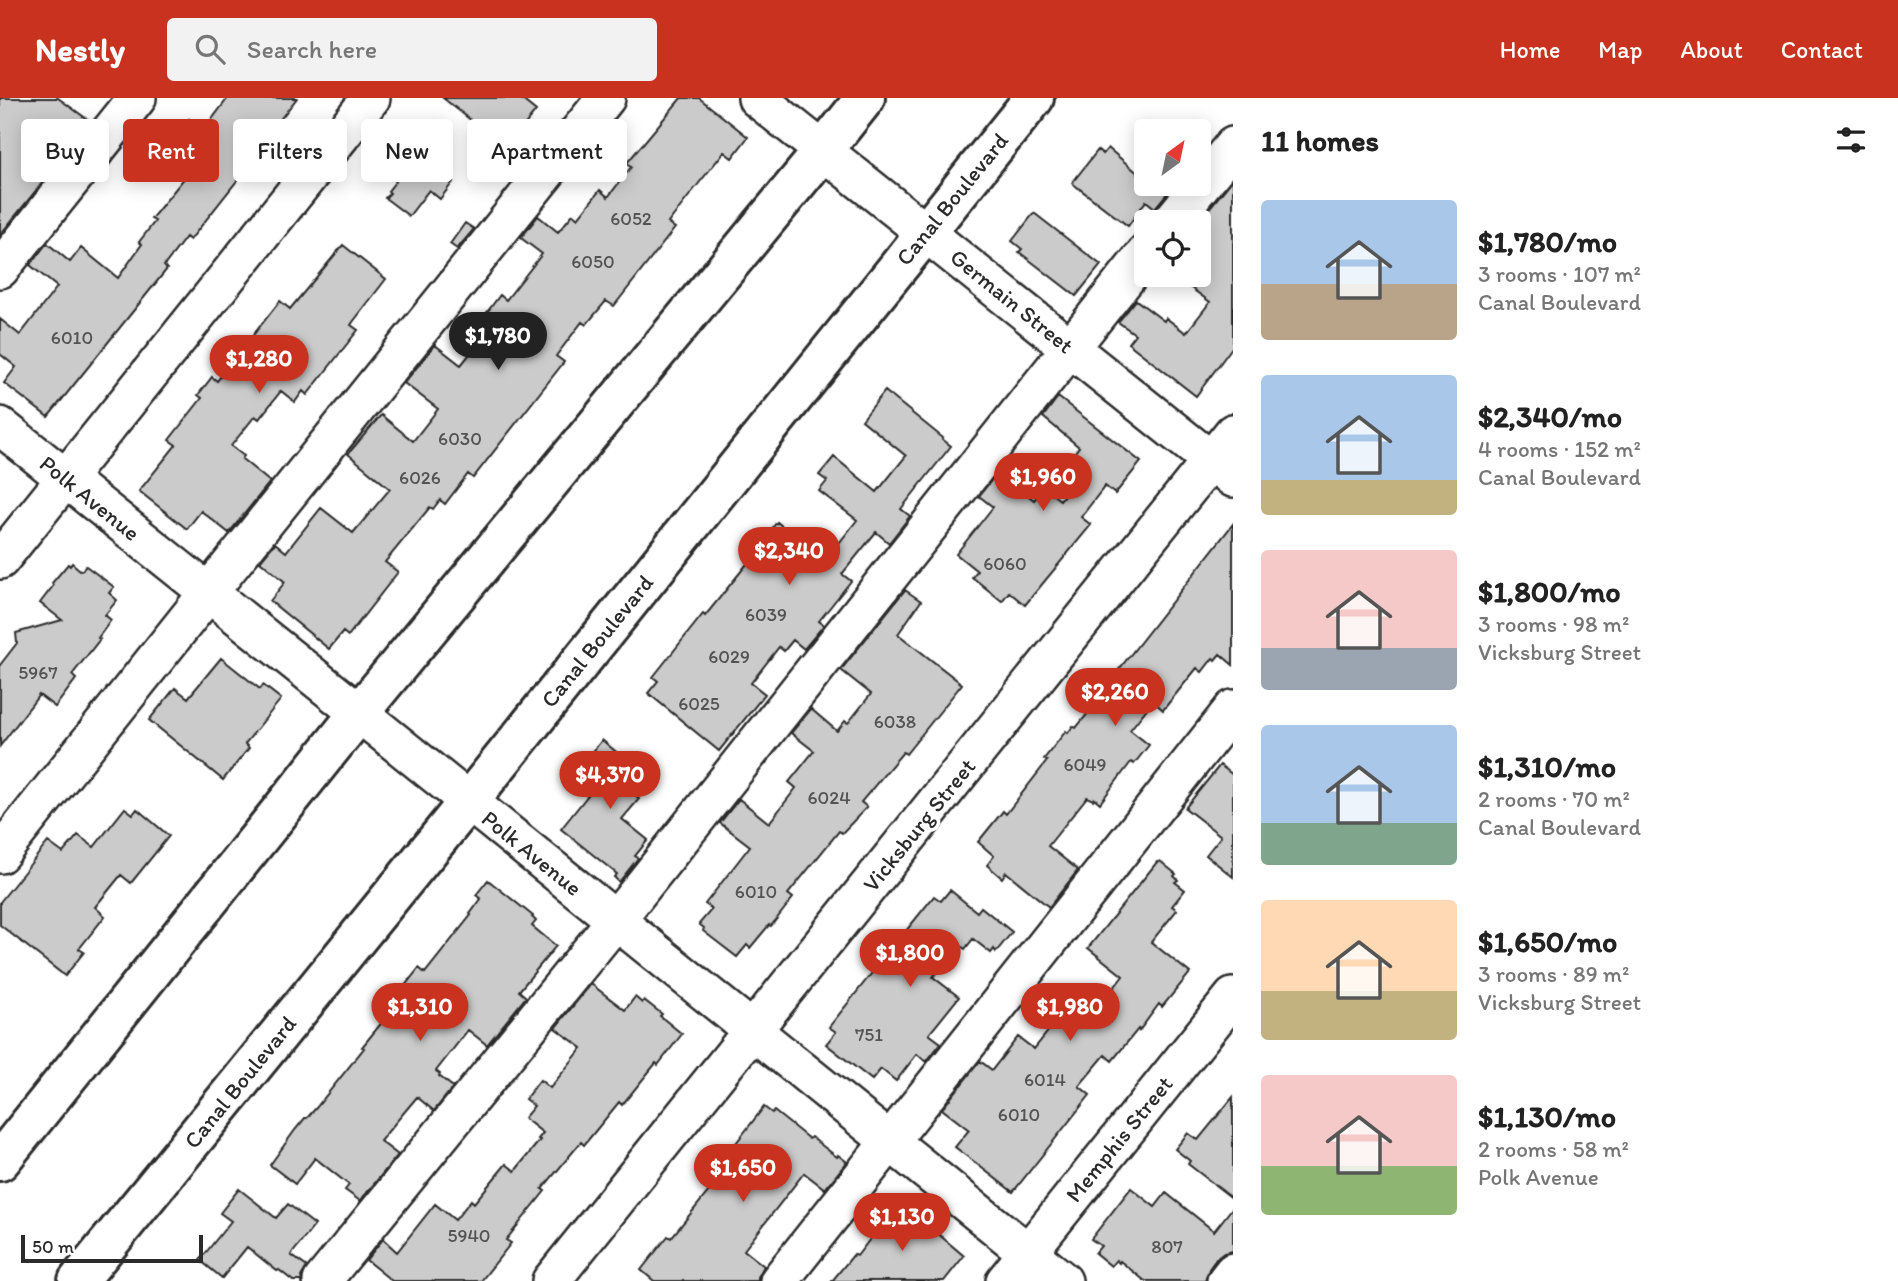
<!DOCTYPE html>
<meta charset="utf-8">
<style>
:root{--surface:#fff;--page:#f2f2f2;--text:#222;--muted:#767676;--accent:#c8321e}
body{margin:0;font-family:Itim,sans-serif;background:var(--page);color:var(--text);height:100vh;display:flex;flex-direction:column;font-size:26px;white-space:nowrap}
*{box-sizing:border-box;margin:0}
p{font-size:23px;color:var(--muted)}
.icon{flex:none;width:38px;height:38px;fill:none;stroke:currentColor;stroke-width:2;stroke-linecap:round;stroke-linejoin:round}
.map{position:relative;flex:1;overflow:hidden}
.details{display:flex;flex-direction:column;background:var(--surface);width:665px}
.details>*{flex:none}
.top-card{position:absolute;left:21px;top:21px;width:665px;height:63px;display:flex;gap:14px}
.needle{width:46px;rotate:33deg}
.buttons{position:absolute;left:1134px;top:21px;display:grid;gap:14px}
.buttons a{display:grid;place-items:center;width:77px;height:77px;border-radius:7px;background:var(--surface);box-shadow:0 4px 18px #0003;font-size:35px}
.scale{position:absolute;left:21px;bottom:18px;width:182px;box-sizing:border-box;padding-left:7px;border:4px solid #2b2b2b;border-top:0;font-size:19px;line-height:24px;white-space:nowrap;color:#2b2b2b;-webkit-text-stroke:5px #fff;paint-order:stroke}
.price{position:absolute;translate:-50% -60px;padding:0 16px;border-radius:24px;background:var(--accent);color:#fff;font-size:23px;line-height:46px;filter:drop-shadow(0 2px 4px #0008)}
.price::after{content:'';position:absolute;left:50%;top:42px;width:21px;height:16px;margin-left:-10px;background:inherit;clip-path:polygon(0 0,100% 0,50% 100%)}
.price.active{background:#222;color:#fff}
ul{padding:0;list-style:none}
li{display:flex;align-items:center;gap:21px;height:175px;padding:0 28px}
li span{display:grid;place-items:center;flex:none;width:196px;height:140px;border-radius:7px;color:#555}
li>.icon{margin-inline-start:auto}
span .icon{width:84px;height:84px;fill:#fffc;stroke-width:1}
li b{font-size:30px}
h2{display:flex;justify-content:space-between;align-items:center;height:84px;padding:0 28px;font-size:30px}
.chip{padding:0 24px;border-radius:7px;background:var(--surface);box-shadow:0 4px 18px #0003;font-size:24px;line-height:63px}
.chip.active{background:var(--accent);color:#fff}
header{display:flex;align-items:center;gap:42px;box-sizing:border-box;height:98px;padding:0 35px;background:var(--accent);color:#fff}
header strong{font-size:33px}
nav{display:flex;gap:38px;margin-inline-start:auto;font-size:24px}
.search{width:490px;height:63px;background:var(--page);display:flex;align-items:center;gap:18px;box-sizing:border-box;padding:0 24px;border-radius:7px;color:var(--muted);font-size:26px}
main{display:flex;flex:1;min-height:0}
.map>svg:first-child{display:block}
.building{fill:#cbcbcb;stroke:#2b2b2b;stroke-width:2}
.lines{fill:none;stroke-linecap:round;stroke-linejoin:round}
.minor-casing{stroke:#2b2b2b;stroke-width:42}
.major-casing{stroke:#2b2b2b;stroke-width:44}
.minor{stroke:#fff;stroke-width:37}
.major{stroke:#fff;stroke-width:38}
.labels{text-anchor:middle;dominant-baseline:central;stroke-width:7;stroke-linejoin:round;paint-order:stroke}
.number-label{font-size:19px;fill:#535353}
.street-label{font-size:23px;fill:#2b2b2b;stroke:#fff}
</style>
<header>
<strong>Nestly</strong>
<div class="search"><svg class="icon" aria-label="search" viewBox="0 0 24 24"><circle cx="10" cy="10" r="6"/><path d="M15 15l6 6"/></svg>Search here</div>
<nav><a>Home</a><a>Map</a><a>About</a><a>Contact</a></nav>
</header>
<main>
<div class="map">
<svg width="1233" height="1183" viewBox="0 0 1233 1183">
<rect width="100%" height="100%" fill="#fff"/>
<filter id="ink" filterUnits="userSpaceOnUse"><feTurbulence type="fractalNoise" baseFrequency=".0143" numOctaves="2"/><feDisplacementMap in="SourceGraphic" scale="14" xChannelSelector="R" yChannelSelector="G"/><feConvolveMatrix kernelMatrix="1 2 1 2 8 2 1 2 1" color-interpolation-filters="sRGB"/></filter>
<g filter="url(#ink)">
<path class="building" d="M 0,0 L 58,0 L 91,24 L 72,47 L 48,29 L 24,60 L 47,79 L 0,137 Z
M 228,0 L 297,0 L 279,23 L 282,26 L 190,142 L 186,139 L 164,168 L 167,171 L 48,319 L 4,285 L 16,269 L 0,256 L 0,221 L 20,237 L 57,189 L 30,167 L 47,145 L 70,164 L 81,150 L 118,180 L 142,146 L 139,144 L 155,123 L 151,121 L 186,78 L 160,58 L 189,21 L 203,33 Z
M 443,0 L 520,0 L 536,13 L 506,50 Z
M 681,0 L 699,0 L 748,39 L 732,60 L 724,54 L 696,89 L 668,125 L 675,130 L 614,208 L 606,203 L 586,227 L 582,224 L 556,258 L 564,264 L 473,380 L 468,376 L 445,406 L 440,402 L 433,411 L 430,409 L 385,464 L 398,474 L 348,538 L 343,534 L 329,551 L 270,503 L 285,484 L 260,463 L 275,445 L 286,454 L 321,410 L 353,435 L 390,391 L 348,356 L 381,317 L 413,343 L 438,311 L 404,285 L 435,247 L 461,267 L 495,225 L 485,217 L 500,197 L 506,202 L 542,156 L 521,140 L 538,118 L 558,134 L 573,116 L 578,120 L 600,92 L 608,99 L 631,69 L 626,66 Z
M 420,40 L 452,66 L 443,77 L 453,84 L 440,101 L 429,92 L 409,118 L 385,100 L 390,95 L 388,93 L 402,75 L 396,71 Z
M 1108,50 L 1146,82 L 1146,86 L 1174,87 L 1155,110 L 1146,103 L 1128,128 L 1072,85 L 1098,52 L 1103,56 Z
M 1233,81 L 1233,248 L 1196,298 L 1128,245 L 1135,236 L 1118,224 L 1136,202 L 1164,223 L 1166,220 L 1186,235 L 1210,204 L 1187,187 L 1195,177 L 1199,177 L 1198,124 Z
M 1034,115 L 1101,167 L 1076,198 L 1019,154 L 1022,151 L 1012,143 Z
M 465,125 L 474,131 L 457,151 L 450,146 Z
M 343,147 L 386,181 L 353,224 L 351,227 L 358,232 L 307,297 L 303,293 L 295,304 L 281,293 L 259,321 L 255,318 L 231,348 L 244,358 L 242,361 L 270,384 L 229,435 L 201,413 L 187,431 L 139,393 L 176,347 L 169,342 L 202,300 L 198,297 L 212,279 L 217,283 L 280,203 L 290,211 Z
M 885,293 L 943,340 L 942,341 L 951,348 L 901,411 L 910,418 L 889,445 L 876,434 L 842,476 L 851,483 L 819,523 L 824,527 L 804,551 L 793,542 L 784,553 L 779,549 L 751,585 L 765,596 L 719,653 L 648,595 L 658,583 L 653,579 L 703,516 L 705,518 L 751,461 L 749,460 L 777,424 L 825,463 L 857,422 L 819,393 L 827,383 L 819,377 L 834,359 L 877,394 L 906,358 L 862,322 Z
M 1058,299 L 1141,364 L 1115,396 L 1105,388 L 1081,419 L 1091,427 L 1025,507 L 1009,494 L 1002,503 L 972,479 L 977,473 L 956,456 L 993,409 L 979,398 L 998,374 L 1034,402 L 1044,390 L 1060,402 L 1085,371 L 1070,360 L 1079,349 L 1043,319 Z
M 1233,426 L 1233,567 L 1220,556 L 1215,562 L 1213,560 L 1202,574 L 1197,570 L 1163,612 L 1153,603 L 1130,632 L 1149,647 L 1134,666 L 1131,664 L 1100,705 L 1094,700 L 1093,702 L 1087,699 L 1048,748 L 1078,772 L 1049,809 L 1006,774 L 1002,780 L 987,767 L 994,758 L 978,744 L 1003,713 L 1006,716 L 1047,663 L 1044,661 L 1066,633 L 1068,635 L 1073,628 L 1076,630 L 1120,576 L 1117,574 Z
M 72,465 L 81,473 L 86,468 L 114,489 L 109,495 L 117,502 L 105,517 L 111,522 L 98,540 L 100,541 L 72,577 L 76,581 L 55,609 L 39,597 L 0,648 L 0,567 L 17,545 L 16,535 L 62,522 L 40,505 L 53,488 L 52,485 L 68,466 L 70,468 Z
M 905,492 L 921,503 L 898,536 L 962,586 L 906,656 L 903,654 L 861,704 L 867,709 L 842,735 L 839,733 L 788,796 L 793,800 L 771,828 L 769,827 L 750,850 L 747,847 L 737,859 L 703,833 L 704,830 L 699,826 L 712,811 L 705,806 L 750,748 L 720,725 L 739,701 L 769,725 L 796,690 L 789,684 L 814,653 L 791,635 L 811,611 L 837,633 L 845,623 L 848,625 L 871,596 L 841,572 Z
M 221,560 L 260,591 L 263,587 L 281,601 L 245,646 L 249,650 L 223,682 L 149,622 L 175,590 L 188,600 Z
M 602,642 L 633,668 L 636,665 L 653,679 L 637,699 L 639,701 L 622,721 L 648,742 L 635,758 L 638,760 L 619,784 L 614,779 L 617,776 L 561,731 L 596,687 L 583,677 L 592,665 L 587,661 Z
M 1220,667 L 1233,677 L 1233,779 L 1206,757 L 1221,738 L 1185,710 Z
M 125,710 L 133,716 L 137,711 L 169,738 L 131,785 L 121,777 L 95,809 L 105,818 L 79,851 L 84,854 L 65,878 L 0,827 L 0,804 L 48,744 L 63,755 L 78,737 L 94,749 Z
M 1160,763 L 1176,776 L 1174,778 L 1178,782 L 1175,784 L 1185,792 L 1172,808 L 1177,812 L 1151,844 L 1190,875 L 1162,909 L 1159,906 L 1139,933 L 1138,931 L 1112,963 L 1105,957 L 1079,988 L 1090,997 L 1013,1094 L 955,1049 L 969,1032 L 942,1011 L 980,963 L 992,972 L 1018,939 L 1034,951 L 1072,903 L 1091,919 L 1123,878 L 1088,850 L 1157,764 L 1158,765 Z
M 488,782 L 533,818 L 532,819 L 536,823 L 532,828 L 556,848 L 519,893 L 526,899 L 487,947 L 468,932 L 436,973 L 440,976 L 439,978 L 453,989 L 434,1013 L 417,999 L 380,1043 L 398,1057 L 360,1103 L 345,1092 L 349,1087 L 315,1060 L 295,1086 L 270,1067 L 295,1032 L 305,1020 L 307,1020 L 316,1010 L 364,950 L 362,949 L 388,917 L 384,914 L 419,870 L 425,875 L 471,817 L 470,816 L 481,801 L 476,797 Z
M 950,792 L 977,814 L 981,809 L 1012,834 L 996,854 L 994,851 L 991,855 L 973,841 L 965,851 L 959,847 L 933,879 L 959,899 L 929,936 L 941,945 L 926,964 L 917,956 L 896,983 L 881,971 L 872,982 L 826,946 L 836,934 L 829,929 L 879,866 L 875,863 L 889,846 L 893,849 L 934,798 L 941,803 Z
M 591,886 L 625,912 L 635,899 L 642,905 L 644,902 L 662,916 L 660,918 L 682,936 L 658,967 L 656,965 L 622,1007 L 619,1004 L 584,1047 L 581,1044 L 542,1091 L 545,1093 L 506,1142 L 511,1145 L 481,1183 L 392,1183 L 366,1162 L 383,1141 L 397,1154 L 435,1106 L 455,1122 L 471,1102 L 474,1105 L 506,1066 L 515,1073 L 540,1042 L 538,1041 L 543,1035 L 524,1020 L 534,1008 L 525,1001 L 540,982 L 550,990 L 582,950 L 555,930 Z
M 1233,999 L 1233,1101 L 1188,1066 L 1190,1063 L 1175,1051 L 1188,1035 L 1198,1042 Z
M 764,1009 L 772,1015 L 774,1013 L 809,1041 L 811,1039 L 837,1059 L 838,1057 L 847,1064 L 825,1091 L 804,1075 L 744,1152 L 764,1168 L 758,1179 L 758,1183 L 654,1183 L 641,1172 L 668,1138 L 671,1140 L 743,1051 L 736,1045 Z
M 1131,1090 L 1155,1109 L 1166,1095 L 1214,1133 L 1233,1109 L 1233,1153 L 1224,1155 L 1216,1161 L 1209,1171 L 1205,1183 L 1145,1183 L 1120,1163 L 1119,1165 L 1116,1162 L 1111,1168 L 1095,1155 L 1101,1148 L 1091,1141 Z
M 239,1091 L 276,1120 L 288,1106 L 315,1127 L 291,1157 L 307,1169 L 301,1179 L 302,1183 L 293,1183 L 279,1172 L 277,1173 L 247,1149 L 222,1180 L 200,1162 L 231,1123 L 220,1115 Z
M 897,1106 L 915,1119 L 916,1117 L 964,1158 L 944,1183 L 832,1183 L 854,1156 L 857,1158 Z"/>
<g class="lines">
<g class="minor-casing">
<path id="minor" d="M 757,0 L 1233,380
M 1171,124 L 1233,48
M 0,171 L 137,0
M 0,328 L 359,615 L 1063,1183
M 0,462 L 371,0
M 0,756 L 208,495 L 606,0
M 322,1183 L 615,823 L 1146,155
M 551,1183 L 1233,335
M 779,1183 L 1233,611
M 1005,1183 L 1233,899
M 1226,1183 L 1233,1174"/>
</g>
<g class="major-casing">
<path id="major" d="M 0,1063 L 359,615 L 823,53 L 865,0
M 78,1183 L 468,704 L 1034,0"/>
</g>
<use href="#minor" class="minor"/>
<use href="#major" class="major"/>
</g>
</g>
<g class="labels">
<g class="number-label">
<text x="631" y="120">6052</text>
<text x="593" y="163">6050</text>
<text x="72" y="239">6010</text>
<text x="460" y="340">6030</text>
<text x="420" y="379">6026</text>
<text x="1005" y="465">6060</text>
<text x="766" y="516">6039</text>
<text x="729" y="558">6029</text>
<text x="38" y="574">5967</text>
<text x="699" y="605">6025</text>
<text x="895" y="623">6038</text>
<text x="1085" y="666">6049</text>
<text x="829" y="699">6024</text>
<text x="756" y="793">6010</text>
<text x="869" y="936">751</text>
<text x="1045" y="981">6014</text>
<text x="1019" y="1016">6010</text>
<text x="469" y="1137">5940</text>
<text x="1167" y="1148">807</text>
</g>
<g class="street-label">
<text transform="translate(952 101) rotate(-51)">Canal Boulevard</text>
<text transform="translate(1012 203) rotate(39)">Germain Street</text>
<text transform="translate(90 400) rotate(39)">Polk Avenue</text>
<text transform="translate(597 543) rotate(-51)">Canal Boulevard</text>
<text transform="translate(919 727) rotate(-51)">Vicksburg Street</text>
<text transform="translate(532 755) rotate(39)">Polk Avenue</text>
<text transform="translate(240 984) rotate(-51)">Canal Boulevard</text>
<text transform="translate(1119 1041) rotate(-51)">Memphis Street</text>
</g>
</g>
</svg>
<div class="buttons">
<a><svg class="needle" viewBox="-14 -14 28 28"><path d="M0-13l5 13h-10z" fill="#e53935"/><path d="M0 13l5-13h-10z" fill="#767676"/></svg></a>
<a><svg class="icon" aria-label="locate" viewBox="0 0 24 24"><circle cx="12" cy="12" r="6"/><path d="M12 2v4M12 18v4M2 12h4M18 12h4"/></svg></a>
</div>
<div class="scale">50 m</div>
<b class="price active" style="left:498px;top:274px">$1,780</b>
<b class="price" style="left:259px;top:297px">$1,280</b>
<b class="price" style="left:1043px;top:415px">$1,960</b>
<b class="price" style="left:789px;top:489px">$2,340</b>
<b class="price" style="left:1115px;top:630px">$2,260</b>
<b class="price" style="left:610px;top:713px">$4,370</b>
<b class="price" style="left:910px;top:891px">$1,800</b>
<b class="price" style="left:420px;top:945px">$1,310</b>
<b class="price" style="left:1070px;top:945px">$1,980</b>
<b class="price" style="left:743px;top:1106px">$1,650</b>
<b class="price" style="left:902px;top:1155px">$1,130</b>
<div class="top-card">
<a class="chip">Buy</a>
<a class="chip active">Rent</a>
<a class="chip">Filters</a>
<a class="chip">New</a>
<a class="chip">Apartment</a>
</div>
</div>
<section class="details">
<h2>11 homes<svg class="icon" aria-label="filters" viewBox="0 0 24 24"><path d="M4 7h16M4 17h16"/><circle cx="9" cy="7" r="2"/><circle cx="15" cy="17" r="2"/></svg></h2>
<ul>
<li><span style="background:linear-gradient(#a9c7e8 60%,#b9a48a 0)"><svg class="icon" aria-label="home" viewBox="0 0 24 24"><path d="M3 11l9-7 9 7M6 9v11h12V9"/></svg></span><div><b>$1,780/mo</b><p>3 rooms · 107 m²</p><p>Canal Boulevard</p></div></li>
<li><span style="background:linear-gradient(#a9c7e8 75%,#c2b280 0)"><svg class="icon" aria-label="home" viewBox="0 0 24 24"><path d="M3 11l9-7 9 7M6 9v11h12V9"/></svg></span><div><b>$2,340/mo</b><p>4 rooms · 152 m²</p><p>Canal Boulevard</p></div></li>
<li><span style="background:linear-gradient(#f6c9c9 70%,#9aa5b1 0)"><svg class="icon" aria-label="home" viewBox="0 0 24 24"><path d="M3 11l9-7 9 7M6 9v11h12V9"/></svg></span><div><b>$1,800/mo</b><p>3 rooms · 98 m²</p><p>Vicksburg Street</p></div></li>
<li><span style="background:linear-gradient(#a9c7e8 70%,#7fa58c 0)"><svg class="icon" aria-label="home" viewBox="0 0 24 24"><path d="M3 11l9-7 9 7M6 9v11h12V9"/></svg></span><div><b>$1,310/mo</b><p>2 rooms · 70 m²</p><p>Canal Boulevard</p></div></li>
<li><span style="background:linear-gradient(#ffd9b3 65%,#c2b280 0)"><svg class="icon" aria-label="home" viewBox="0 0 24 24"><path d="M3 11l9-7 9 7M6 9v11h12V9"/></svg></span><div><b>$1,650/mo</b><p>3 rooms · 89 m²</p><p>Vicksburg Street</p></div></li>
<li><span style="background:linear-gradient(#f6c9c9 65%,#8fb573 0)"><svg class="icon" aria-label="home" viewBox="0 0 24 24"><path d="M3 11l9-7 9 7M6 9v11h12V9"/></svg></span><div><b>$1,130/mo</b><p>2 rooms · 58 m²</p><p>Polk Avenue</p></div></li>
</ul>
</section>
</main>
